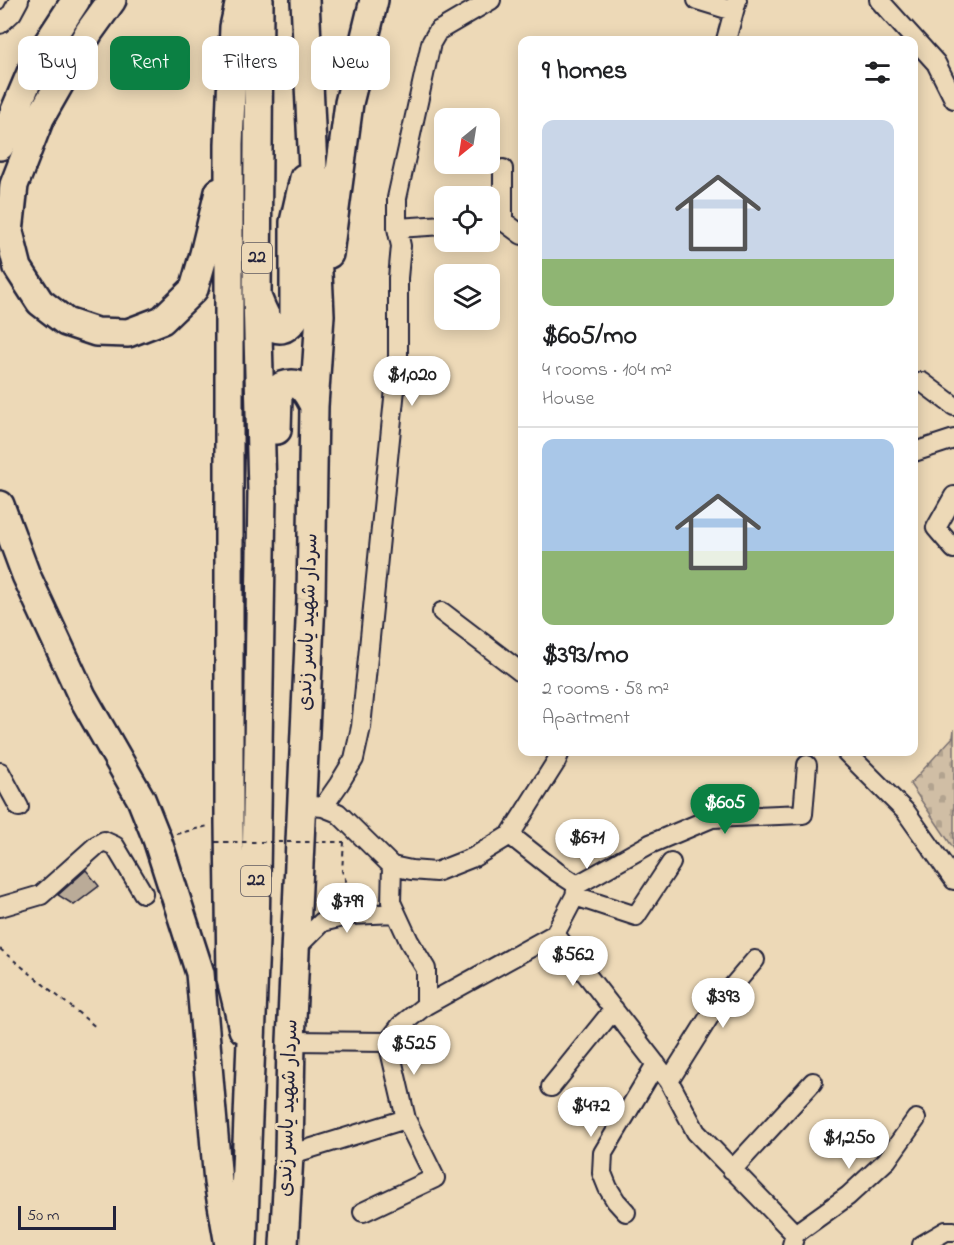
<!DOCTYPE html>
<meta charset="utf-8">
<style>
:root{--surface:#fff;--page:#f6f6f6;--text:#202124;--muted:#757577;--line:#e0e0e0;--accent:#0b8043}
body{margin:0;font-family:"Indie Flower","Playpen Sans Arabic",sans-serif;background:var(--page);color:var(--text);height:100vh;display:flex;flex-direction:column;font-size:22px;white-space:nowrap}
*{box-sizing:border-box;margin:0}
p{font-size:20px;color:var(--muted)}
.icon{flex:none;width:33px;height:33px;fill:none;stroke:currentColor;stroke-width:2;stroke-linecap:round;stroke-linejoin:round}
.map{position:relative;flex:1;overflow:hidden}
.panel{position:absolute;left:518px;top:36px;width:400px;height:720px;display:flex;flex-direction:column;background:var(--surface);border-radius:12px;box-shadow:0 3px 15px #0003}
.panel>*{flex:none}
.hud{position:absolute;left:18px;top:36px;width:410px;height:54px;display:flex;gap:12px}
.needle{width:39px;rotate:210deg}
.controls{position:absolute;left:434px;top:108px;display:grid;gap:12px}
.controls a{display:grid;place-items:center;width:66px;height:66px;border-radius:12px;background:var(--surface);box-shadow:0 3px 15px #0003;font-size:30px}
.scale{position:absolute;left:18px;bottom:15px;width:98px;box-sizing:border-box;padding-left:6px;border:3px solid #22223b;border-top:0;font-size:16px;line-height:21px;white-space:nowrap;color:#22223b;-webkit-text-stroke:4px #edd9b7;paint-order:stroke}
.price{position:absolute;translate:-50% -51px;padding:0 14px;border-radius:21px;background:#fff;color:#222;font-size:20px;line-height:39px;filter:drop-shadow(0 2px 3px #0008)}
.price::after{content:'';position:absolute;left:50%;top:36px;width:18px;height:14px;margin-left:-9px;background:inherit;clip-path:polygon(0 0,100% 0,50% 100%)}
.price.active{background:var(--accent);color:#fff}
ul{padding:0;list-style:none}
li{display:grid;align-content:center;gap:12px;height:318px;padding:0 24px}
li+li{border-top:2px solid var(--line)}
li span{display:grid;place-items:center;height:186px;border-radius:12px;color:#555}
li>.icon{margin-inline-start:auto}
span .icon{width:108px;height:108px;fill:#fffc;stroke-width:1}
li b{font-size:26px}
h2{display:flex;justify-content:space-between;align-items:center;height:72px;padding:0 24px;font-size:26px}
.chip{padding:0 21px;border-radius:12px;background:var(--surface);box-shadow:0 3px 15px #0003;font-size:21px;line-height:54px}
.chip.active{background:var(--accent);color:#fff}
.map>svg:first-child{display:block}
.cemetery{fill:url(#cemetery-stones);stroke:#797070;stroke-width:1.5}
.building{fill:#baab98;stroke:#22223b;stroke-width:1.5}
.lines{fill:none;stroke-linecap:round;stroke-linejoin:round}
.minor-casing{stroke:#22223b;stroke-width:22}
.highway-casing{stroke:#22223b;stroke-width:32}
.path{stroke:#22223b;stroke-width:2;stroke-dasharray:4.5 4.5;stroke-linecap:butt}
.minor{stroke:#edd9b7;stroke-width:18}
.highway{stroke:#edd9b7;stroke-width:27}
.path-bridge{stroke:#22223b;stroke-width:2;stroke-dasharray:4.5 4.5;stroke-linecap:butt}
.labels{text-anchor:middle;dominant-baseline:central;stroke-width:6;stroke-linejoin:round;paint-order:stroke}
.shield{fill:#edd9b7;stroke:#5f5960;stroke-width:1.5}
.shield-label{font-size:18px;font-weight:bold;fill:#22223b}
.street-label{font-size:20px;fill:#22223b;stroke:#edd9b7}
</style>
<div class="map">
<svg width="954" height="1245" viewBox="0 0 954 1245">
<defs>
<pattern id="cemetery-stones" width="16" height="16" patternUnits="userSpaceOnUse" patternTransform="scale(1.5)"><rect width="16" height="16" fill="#d0bea5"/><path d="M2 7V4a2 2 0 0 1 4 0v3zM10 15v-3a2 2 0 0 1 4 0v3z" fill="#b2a38f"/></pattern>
</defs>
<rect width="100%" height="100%" fill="#edd9b7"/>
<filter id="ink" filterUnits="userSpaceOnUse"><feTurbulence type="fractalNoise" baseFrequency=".0167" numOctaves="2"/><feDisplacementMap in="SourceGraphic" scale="12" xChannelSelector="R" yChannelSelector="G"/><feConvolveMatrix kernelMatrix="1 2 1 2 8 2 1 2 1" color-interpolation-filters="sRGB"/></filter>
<g filter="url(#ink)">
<path class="cemetery" d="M 954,729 L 954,849 L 910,784 L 953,737 Z"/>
<path class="building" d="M 86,870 L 99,886 L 74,905 L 58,895 Z"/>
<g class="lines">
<g class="minor-casing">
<path id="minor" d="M 697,0 L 733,11
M 879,0 L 936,63 L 954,99
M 0,24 L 12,13 L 19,0
M 726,40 L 737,0
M 503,169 L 503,221
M 489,222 L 503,221 L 522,235
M 397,228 L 444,225
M 922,382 L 954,406
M 914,452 L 954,439
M 954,496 L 936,528 L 954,549
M 442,612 L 522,673
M 846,752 L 906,812 L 954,880
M 0,772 L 19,807
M 312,806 L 323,807 L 338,813 L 392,866 L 411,870 L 436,872 L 474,857 L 510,835 L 556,762 L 560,752
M 323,807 L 339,784 L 354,759 L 361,727 L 398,359 L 398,278 L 401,246 L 397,228 L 397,198 L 431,43 L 438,31 L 491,0
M 510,835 L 557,872 L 577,885 L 575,896 L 555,934
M 392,866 L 391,902 L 409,941 L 426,969 L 426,1005
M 577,885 L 650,844 L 712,818 L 803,814 L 807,765
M 575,896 L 636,916 L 671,863
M 0,907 L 41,895 L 97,845 L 104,841 L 115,846 L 143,893
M 295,949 L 322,922 L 351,915 L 396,913
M 291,1041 L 388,1042 L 401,1025 L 426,1005 L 555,934 L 669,1081 L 696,1132 L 795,1234 L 792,1245
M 388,1042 L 406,1119
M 669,1081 L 716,1006 L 755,960
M 551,1087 L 614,1009
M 289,1155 L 406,1119 L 435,1178 L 363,1212
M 732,1170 L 813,1082
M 626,1212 L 616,1201 L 608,1188 L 602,1173 L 603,1153 L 656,1064
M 795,1234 L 848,1196 L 887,1160 L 916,1119
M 922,1245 L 946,1231 L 954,1231"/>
</g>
<g class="highway-casing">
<path id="highway" d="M 112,0 L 89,32 L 40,118 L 14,185 L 9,232 L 18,268 L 40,302 L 66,322 L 96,332 L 128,333 L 162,320 L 194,289 L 204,254 L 219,192
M 240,0 L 234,27 L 229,144 L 229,823 L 231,979 L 243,1029
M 0,146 L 36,61 L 76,0
M 329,254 L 349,103 L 374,0
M 258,299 C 264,314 275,345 294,319 L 294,222 L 304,178
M 277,430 L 278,396 L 282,386 C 301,379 306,391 314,406
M 0,505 L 26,575 L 82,696 L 141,799 L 157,839 L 200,973 L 218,1182 L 229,1245
M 243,1245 L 255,940 L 262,492 L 257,295 L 259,0
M 284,1245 L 289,1155 L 291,1041 L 311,599 L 314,406 L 320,315 L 305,0"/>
</g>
<path class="path" d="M 176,834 L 208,826
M 344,842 L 342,871 L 354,901
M 0,949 L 97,1028"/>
<use href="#minor" class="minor"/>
<use href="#highway" class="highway"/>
<path class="path-bridge" d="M 215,842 L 344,842"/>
</g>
</g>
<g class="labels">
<g class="shield">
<rect x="242" y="243" width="30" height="30" rx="4.5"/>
<rect x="241" y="866" width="30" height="30" rx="4.5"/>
</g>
<g class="shield-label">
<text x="257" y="258">22</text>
<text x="256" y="881">22</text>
</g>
<g class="street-label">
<text transform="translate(309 622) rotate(-88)">سردار شهید یاسر زندی</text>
<text transform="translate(289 1108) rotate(-88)">سردار شهید یاسر زندی</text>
</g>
</g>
</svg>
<div class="controls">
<a><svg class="needle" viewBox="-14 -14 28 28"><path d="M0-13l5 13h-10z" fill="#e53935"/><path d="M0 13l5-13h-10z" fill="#757577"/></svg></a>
<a><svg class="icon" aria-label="locate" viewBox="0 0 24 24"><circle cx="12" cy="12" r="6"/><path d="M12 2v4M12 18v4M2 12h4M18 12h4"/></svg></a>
<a><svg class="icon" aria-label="layers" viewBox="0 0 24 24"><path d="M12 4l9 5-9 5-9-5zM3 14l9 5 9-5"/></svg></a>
</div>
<div class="scale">50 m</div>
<b class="price" style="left:412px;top:407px">$1,020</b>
<b class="price active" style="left:725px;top:835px">$605</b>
<b class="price" style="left:587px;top:870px">$671</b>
<b class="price" style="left:347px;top:934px">$799</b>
<b class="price" style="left:573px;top:987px">$562</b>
<b class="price" style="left:723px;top:1029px">$393</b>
<b class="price" style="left:414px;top:1076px">$525</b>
<b class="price" style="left:591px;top:1138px">$472</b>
<b class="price" style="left:849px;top:1170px">$1,250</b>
<div class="hud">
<a class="chip">Buy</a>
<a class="chip active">Rent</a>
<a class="chip">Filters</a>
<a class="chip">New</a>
</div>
<section class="panel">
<h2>9 homes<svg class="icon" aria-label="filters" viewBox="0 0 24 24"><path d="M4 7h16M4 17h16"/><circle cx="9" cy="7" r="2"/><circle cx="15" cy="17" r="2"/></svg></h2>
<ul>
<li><span style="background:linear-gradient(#c9d6e8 75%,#8fb573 0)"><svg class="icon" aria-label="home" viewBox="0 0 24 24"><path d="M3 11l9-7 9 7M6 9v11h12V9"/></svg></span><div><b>$605/mo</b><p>4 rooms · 104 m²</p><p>House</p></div></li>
<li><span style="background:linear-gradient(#a9c7e8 60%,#8fb573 0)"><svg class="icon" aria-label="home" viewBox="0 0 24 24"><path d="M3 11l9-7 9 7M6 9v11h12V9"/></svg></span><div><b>$393/mo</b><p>2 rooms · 58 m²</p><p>Apartment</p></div></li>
</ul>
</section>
</div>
